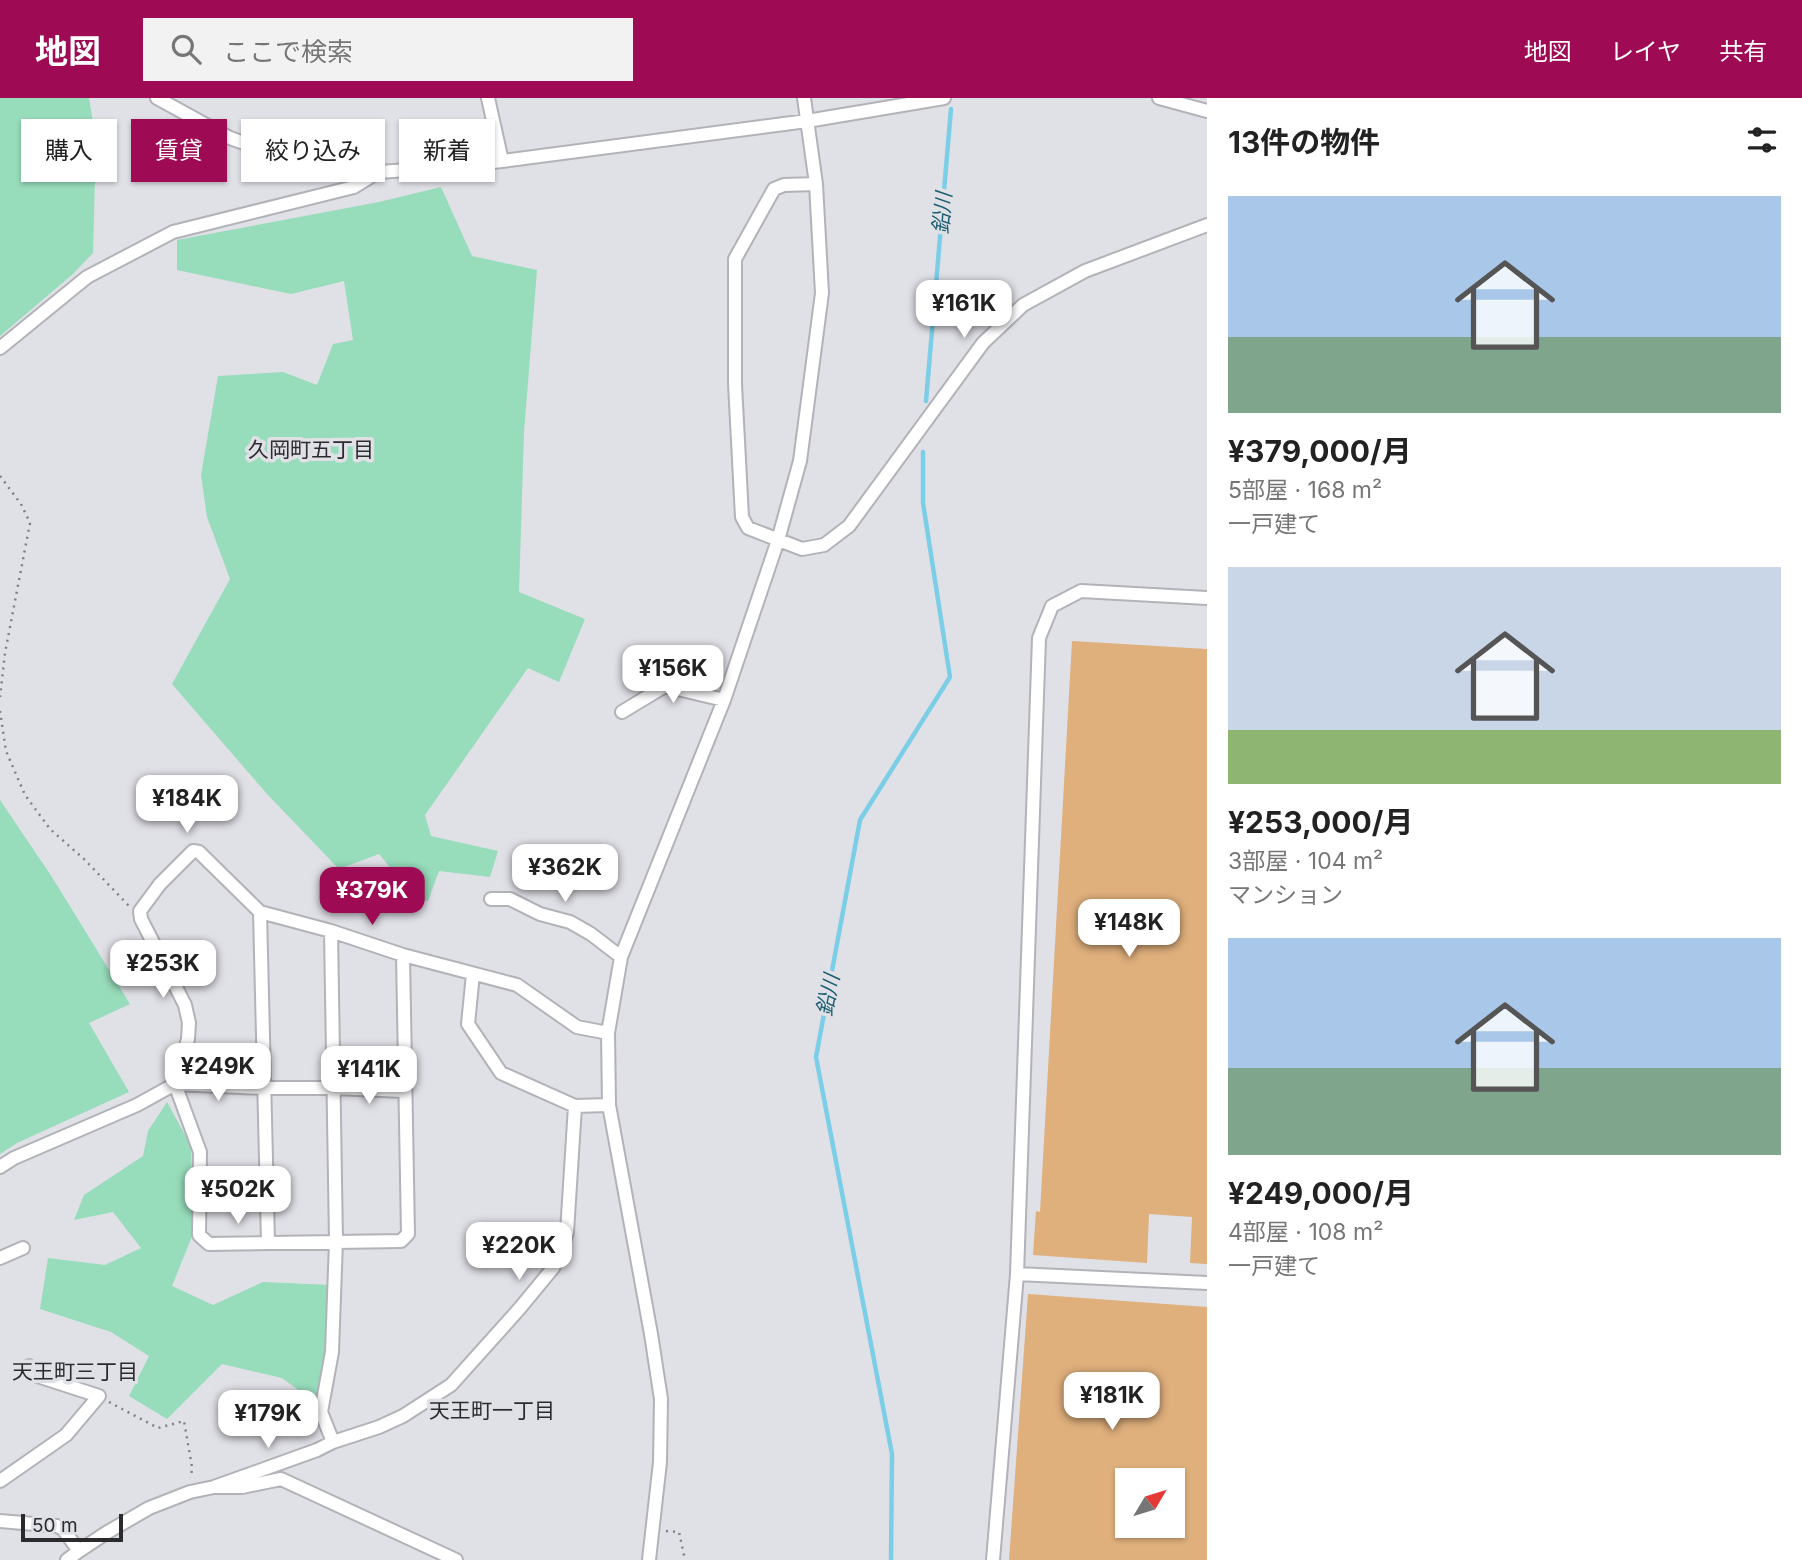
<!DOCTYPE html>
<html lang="ja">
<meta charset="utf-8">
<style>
:root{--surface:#fff;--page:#f2f2f2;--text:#222;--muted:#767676;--accent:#9e0a53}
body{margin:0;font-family:Inter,"Noto Sans JP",sans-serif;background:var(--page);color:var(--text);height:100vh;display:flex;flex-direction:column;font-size:26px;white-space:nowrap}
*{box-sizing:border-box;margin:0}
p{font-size:23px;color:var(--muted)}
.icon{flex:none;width:38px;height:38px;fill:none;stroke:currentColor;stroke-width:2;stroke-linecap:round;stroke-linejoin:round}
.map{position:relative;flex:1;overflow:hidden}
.side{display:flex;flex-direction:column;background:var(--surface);width:595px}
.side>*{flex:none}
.top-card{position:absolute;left:21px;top:21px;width:665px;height:63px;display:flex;gap:14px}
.needle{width:46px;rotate:52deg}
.controls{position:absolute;left:1115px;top:1370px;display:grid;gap:14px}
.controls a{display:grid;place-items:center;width:70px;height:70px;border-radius:0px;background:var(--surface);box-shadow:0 2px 5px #0004;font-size:35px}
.scale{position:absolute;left:21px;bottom:18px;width:102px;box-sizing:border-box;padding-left:7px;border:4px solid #2b2b2e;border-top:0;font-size:19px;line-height:24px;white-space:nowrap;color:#2b2b2e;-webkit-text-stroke:5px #e0e0e7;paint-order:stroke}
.price{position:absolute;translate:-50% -60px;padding:0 16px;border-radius:14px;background:#fff;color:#222;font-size:23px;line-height:46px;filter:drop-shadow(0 2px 4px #0008)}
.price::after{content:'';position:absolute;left:50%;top:42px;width:21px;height:16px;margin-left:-10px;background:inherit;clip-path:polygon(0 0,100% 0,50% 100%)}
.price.on{background:var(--accent);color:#fff}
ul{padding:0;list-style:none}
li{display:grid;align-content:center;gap:14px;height:371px;padding:0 21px}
li span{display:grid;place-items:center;height:217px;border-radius:0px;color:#555}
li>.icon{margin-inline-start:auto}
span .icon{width:126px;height:126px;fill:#fffc;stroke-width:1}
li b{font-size:30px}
h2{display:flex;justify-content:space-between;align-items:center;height:84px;padding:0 21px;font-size:30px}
.tag{padding:0 24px;border-radius:0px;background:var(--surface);box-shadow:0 2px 5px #0004;font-size:24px;line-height:63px}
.tag.on{background:var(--accent);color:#fff}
header{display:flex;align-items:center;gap:42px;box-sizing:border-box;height:98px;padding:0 35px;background:var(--accent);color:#fff}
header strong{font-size:33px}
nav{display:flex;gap:38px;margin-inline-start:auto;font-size:24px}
.search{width:490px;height:63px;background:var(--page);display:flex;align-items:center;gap:18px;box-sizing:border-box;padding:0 24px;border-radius:0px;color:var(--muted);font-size:26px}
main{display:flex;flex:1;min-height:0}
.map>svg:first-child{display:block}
.green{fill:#97dcbb}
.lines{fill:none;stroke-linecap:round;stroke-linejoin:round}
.stream{stroke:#7bcee6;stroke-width:4.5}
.building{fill:#dfaf7c;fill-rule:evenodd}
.minor-casing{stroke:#b2b2b9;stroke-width:16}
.path{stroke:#808085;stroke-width:2.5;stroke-dasharray:2 5;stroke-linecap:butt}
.minor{stroke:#fff;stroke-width:12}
.labels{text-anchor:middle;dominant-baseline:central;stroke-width:7;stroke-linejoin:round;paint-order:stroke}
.water-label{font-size:21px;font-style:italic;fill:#1a5e6f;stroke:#e0e0e7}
.neighbourhood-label{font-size:21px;fill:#2b2b2e;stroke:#e0e0e7}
</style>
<header>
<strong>地図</strong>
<div class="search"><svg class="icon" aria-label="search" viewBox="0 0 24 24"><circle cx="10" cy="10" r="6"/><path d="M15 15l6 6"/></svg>ここで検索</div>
<nav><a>地図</a><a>レイヤ</a><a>共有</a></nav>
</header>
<main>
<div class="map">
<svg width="1207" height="1462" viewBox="0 0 1207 1462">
<rect width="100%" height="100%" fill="#e0e0e7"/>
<path class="green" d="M 0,0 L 89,0 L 96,44 L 93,155 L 73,176 L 0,238 Z
M 441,89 L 472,158 L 537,172 L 524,334 L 519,494 L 585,521 L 559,584 L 528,570 L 425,717 L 431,738 L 498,753 L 490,779 L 439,773 L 428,803 L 398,799 L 398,779 L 379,756 L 339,771 L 267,696 L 172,586 L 230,481 L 207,419 L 201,377 L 218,278 L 283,274 L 317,287 L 333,246 L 353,242 L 344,183 L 291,196 L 177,172 L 177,142 L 379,104 Z
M 0,702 L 52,779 L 130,906 L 89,925 L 129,994 L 17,1045 L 0,1056 Z
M 167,1004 L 191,1048 L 193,1136 L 172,1188 L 213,1207 L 263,1184 L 330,1187 L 329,1256 L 316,1305 L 282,1280 L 222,1266 L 167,1321 L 129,1298 L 149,1258 L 111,1234 L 40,1211 L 48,1160 L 105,1167 L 141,1150 L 113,1114 L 74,1122 L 84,1097 L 143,1058 L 148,1033 Z"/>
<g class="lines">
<path class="stream" d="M 926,303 L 951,11
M 891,1462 L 892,1356 L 816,959 L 860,722 L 950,579 L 923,405 L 923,354"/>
</g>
<path class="building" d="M 1072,543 L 1207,551 L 1207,1166 L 1190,1165 L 1192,1119 L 1149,1116 L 1147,1165 L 1033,1157 L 1036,1113 L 1040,1114 Z
M 1028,1196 L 1207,1209 L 1207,1462 L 1009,1462 ZM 1127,1382 L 1172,1382 L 1172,1428 L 1127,1428 Z"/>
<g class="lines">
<g class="minor-casing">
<path id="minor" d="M 157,0 L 230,40 L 280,58 L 339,70 L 378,74 L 440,70 L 502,63 L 807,23 L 944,0
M 488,0 L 502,63
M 1159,0 L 1207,13
M 816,86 L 784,87 L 774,91 L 735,161 L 735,286 L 742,419 L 748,430 L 802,451 L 824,447 L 849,428 L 983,245 L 1023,207 L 1085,173 L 1207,127
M 0,250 L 87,179 L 173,134 L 354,89 L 378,74
M 622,614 L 665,588 L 724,602
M 491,801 L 510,801 L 540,816 L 570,824 L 591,836 L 621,859
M 260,814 L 268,1144
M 331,833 L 336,1143 L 332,1254 L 321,1314 L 333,1344
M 403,857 L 408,1136 L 401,1143 L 209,1146 L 199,1137 L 200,1054 L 175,986 L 188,941 L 189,925 L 185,907 L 141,821 L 140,813 L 160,786 L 193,753 L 199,754 L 260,814 L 331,833 L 403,857 L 517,887 L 577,929 L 608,935
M 473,876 L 468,926 L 501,975 L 575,1008
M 0,1069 L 14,1060 L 137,1007 L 175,986 L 263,990 L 334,990 L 404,993
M 0,1160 L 23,1150
M 1017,1176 L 1207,1185
M 0,1383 L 66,1337 L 99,1298 L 28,1275 L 29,1268
M 214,1389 L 317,1352 L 333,1344 L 379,1329 L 403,1318 L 451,1287 L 520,1210 L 553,1170 L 561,1152 L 567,1134 L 575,1008 L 609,1007
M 0,1423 L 57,1428 L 63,1431 L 79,1453 L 106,1435 L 149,1410 L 190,1394 L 214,1389 L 242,1389 L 281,1381 L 456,1462
M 67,1462 L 79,1453
M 649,1462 L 660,1364 L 661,1301 L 651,1236 L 609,1007 L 608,935 L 621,859 L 724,602 L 778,442 L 800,363 L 822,195 L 816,86 L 804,0
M 993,1462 L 1017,1176 L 1039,540 L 1052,508 L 1081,493 L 1207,500"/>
</g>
<path class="path" d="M 0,378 L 21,406 L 30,425 L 5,555 L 0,599
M 0,613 L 6,653 L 25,697 L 50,731 L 84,761 L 130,809
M 109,1304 L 158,1330 L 184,1323 L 192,1369 L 191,1380
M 666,1433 L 679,1434 L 685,1462"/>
<use href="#minor" class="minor"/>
</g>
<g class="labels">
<g class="water-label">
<text transform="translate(942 115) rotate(-85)">鉛川</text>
<text transform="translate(828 897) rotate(-79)">鉛川</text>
</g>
<g class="neighbourhood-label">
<text x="311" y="351">久岡町五丁目</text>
<text x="75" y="1273">天王町三丁目</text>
<text x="492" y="1312">天王町一丁目</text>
</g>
</g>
</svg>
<div class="controls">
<a><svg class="needle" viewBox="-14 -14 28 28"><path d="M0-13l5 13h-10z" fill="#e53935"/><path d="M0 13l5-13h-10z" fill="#767676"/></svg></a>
</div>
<div class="scale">50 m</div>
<b class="price" style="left:964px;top:242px">¥161K</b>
<b class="price" style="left:673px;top:607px">¥156K</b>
<b class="price" style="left:187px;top:737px">¥184K</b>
<b class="price" style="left:565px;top:806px">¥362K</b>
<b class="price on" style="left:372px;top:829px">¥379K</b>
<b class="price" style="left:1129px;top:861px">¥148K</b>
<b class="price" style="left:163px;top:902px">¥253K</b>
<b class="price" style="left:218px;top:1005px">¥249K</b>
<b class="price" style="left:369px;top:1008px">¥141K</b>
<b class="price" style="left:238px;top:1128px">¥502K</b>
<b class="price" style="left:519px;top:1184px">¥220K</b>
<b class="price" style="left:1112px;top:1334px">¥181K</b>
<b class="price" style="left:268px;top:1352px">¥179K</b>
<div class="top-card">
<a class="tag">購入</a>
<a class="tag on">賃貸</a>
<a class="tag">絞り込み</a>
<a class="tag">新着</a>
</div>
</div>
<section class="side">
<h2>13件の物件<svg class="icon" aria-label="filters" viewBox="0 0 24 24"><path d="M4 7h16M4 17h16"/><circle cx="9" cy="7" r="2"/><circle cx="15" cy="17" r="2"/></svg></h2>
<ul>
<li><span style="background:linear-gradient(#a9c7e8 65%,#7fa58c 0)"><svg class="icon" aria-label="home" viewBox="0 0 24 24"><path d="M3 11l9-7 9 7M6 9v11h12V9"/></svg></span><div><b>¥379,000/月</b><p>5部屋 · 168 m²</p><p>一戸建て</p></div></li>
<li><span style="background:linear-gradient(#c9d6e8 75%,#8fb573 0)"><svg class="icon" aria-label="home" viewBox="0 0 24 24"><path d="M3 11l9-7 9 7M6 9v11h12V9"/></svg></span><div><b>¥253,000/月</b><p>3部屋 · 104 m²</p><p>マンション</p></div></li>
<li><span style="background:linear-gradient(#a9c7e8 60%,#7fa58c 0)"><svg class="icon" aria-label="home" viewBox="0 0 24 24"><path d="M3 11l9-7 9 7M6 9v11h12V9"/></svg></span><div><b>¥249,000/月</b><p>4部屋 · 108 m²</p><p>一戸建て</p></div></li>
</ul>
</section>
</main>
